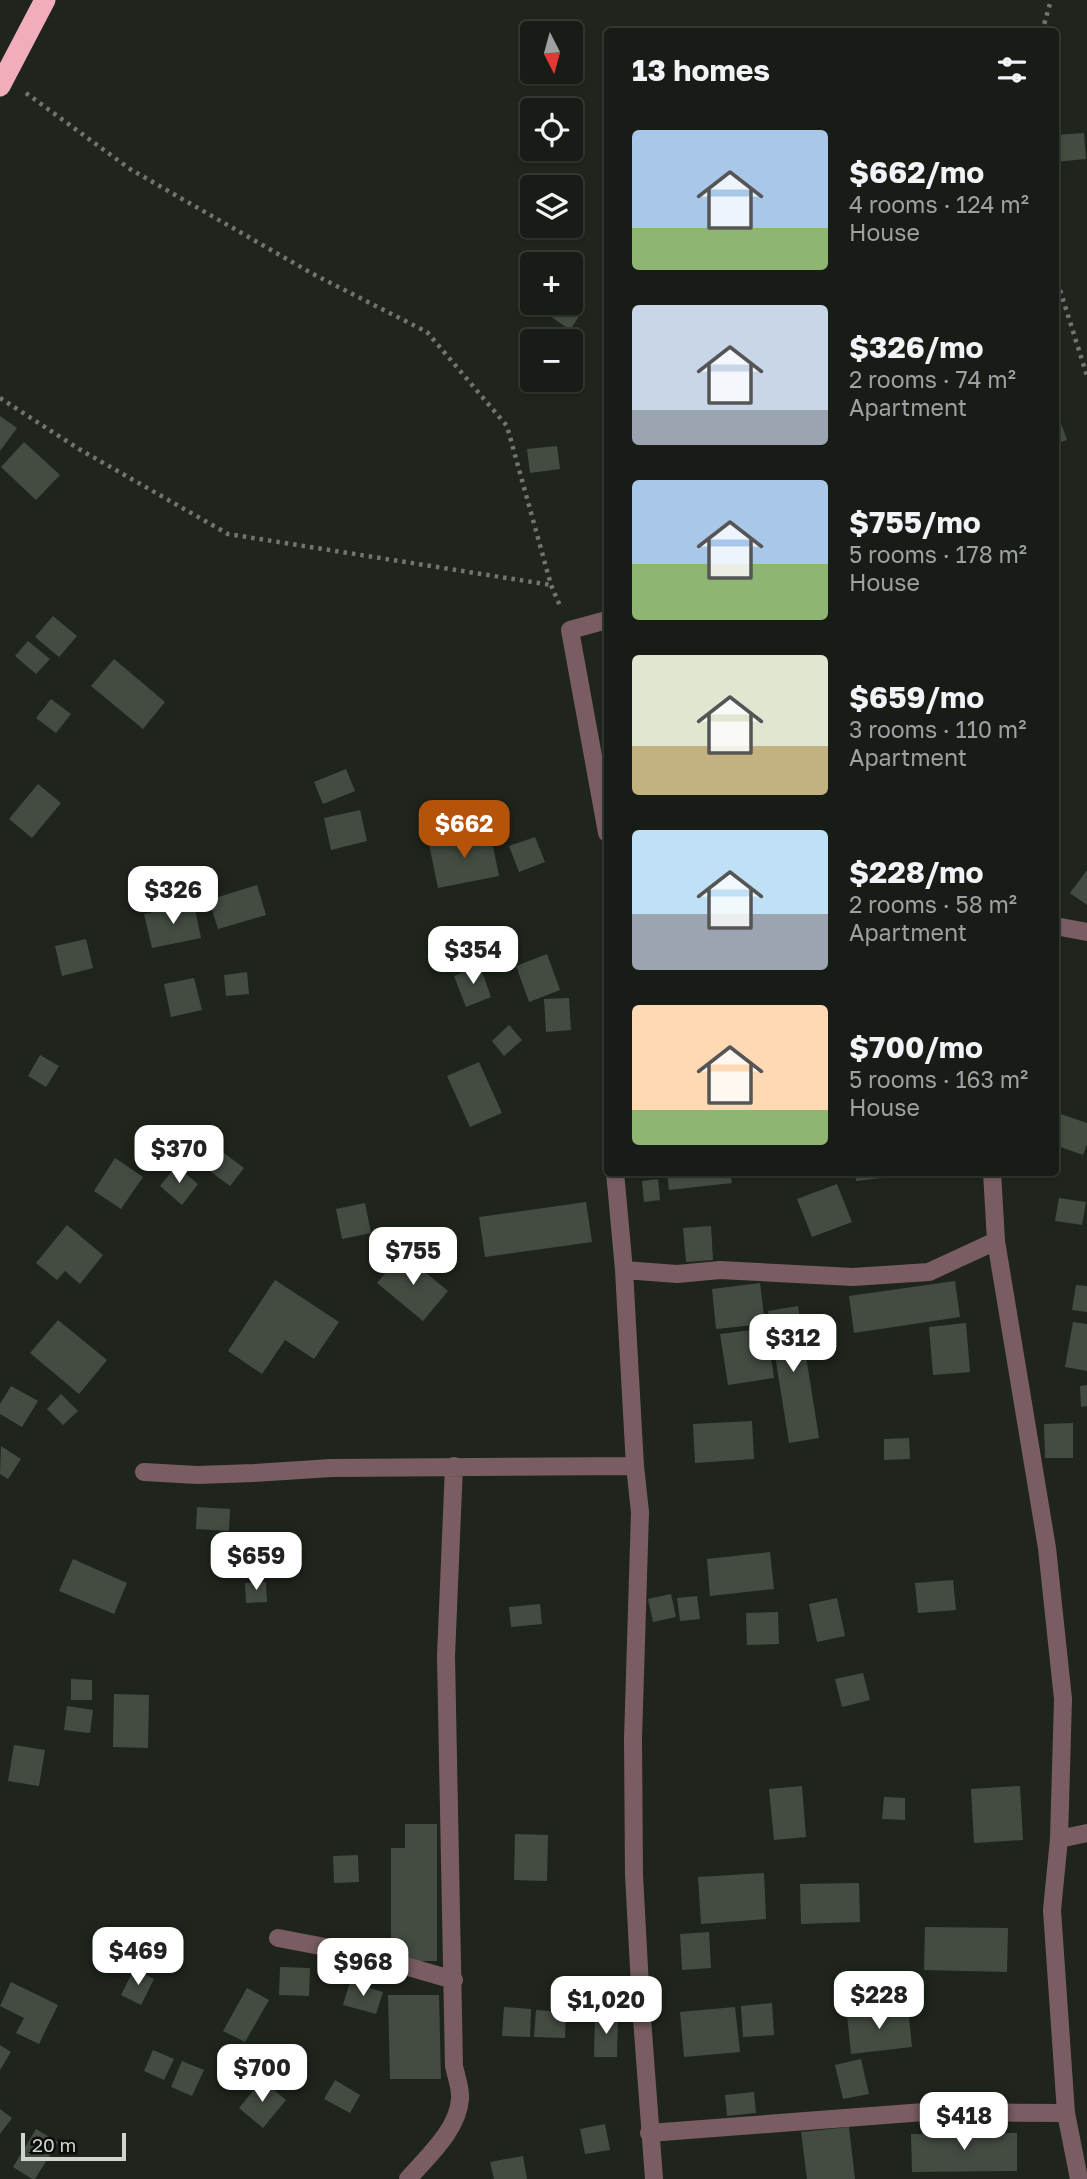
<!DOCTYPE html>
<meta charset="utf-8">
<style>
:root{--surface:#171c16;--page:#20251f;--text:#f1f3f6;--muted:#9ea1a1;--line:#363a35;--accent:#b45309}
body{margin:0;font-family:"Golos Text",sans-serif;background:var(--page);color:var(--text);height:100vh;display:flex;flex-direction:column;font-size:26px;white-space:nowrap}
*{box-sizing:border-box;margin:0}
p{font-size:23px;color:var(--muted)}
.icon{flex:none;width:38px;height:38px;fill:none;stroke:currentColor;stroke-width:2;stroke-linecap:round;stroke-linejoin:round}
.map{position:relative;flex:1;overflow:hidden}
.drawer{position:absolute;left:604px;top:28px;width:455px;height:1148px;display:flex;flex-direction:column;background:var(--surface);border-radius:7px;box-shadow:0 2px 5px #0004,0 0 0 2px var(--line)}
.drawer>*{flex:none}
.needle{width:46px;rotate:174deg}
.fabs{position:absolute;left:520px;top:21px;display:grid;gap:14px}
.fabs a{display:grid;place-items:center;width:63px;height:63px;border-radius:7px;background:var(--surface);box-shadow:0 2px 5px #0004,0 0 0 2px var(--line);font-size:35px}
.scale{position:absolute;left:21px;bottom:18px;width:105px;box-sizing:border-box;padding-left:7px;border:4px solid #d0d4cf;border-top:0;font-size:19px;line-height:24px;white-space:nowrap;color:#d0d4cf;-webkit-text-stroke:5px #0a0d0a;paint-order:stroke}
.price{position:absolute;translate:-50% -60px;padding:0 16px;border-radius:14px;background:#fff;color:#222;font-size:23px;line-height:46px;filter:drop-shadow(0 2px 4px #0008)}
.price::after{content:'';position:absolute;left:50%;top:42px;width:21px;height:16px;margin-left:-10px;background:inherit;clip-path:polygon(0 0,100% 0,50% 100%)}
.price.selected{background:var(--accent);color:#fff}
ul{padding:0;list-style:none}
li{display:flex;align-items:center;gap:21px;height:175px;padding:0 28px}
li span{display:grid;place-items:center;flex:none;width:196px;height:140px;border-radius:7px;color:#555}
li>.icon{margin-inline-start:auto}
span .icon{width:84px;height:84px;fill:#fffc;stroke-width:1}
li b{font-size:30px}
h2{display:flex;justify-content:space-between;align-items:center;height:84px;padding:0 28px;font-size:30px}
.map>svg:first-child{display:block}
.building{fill:#444c42}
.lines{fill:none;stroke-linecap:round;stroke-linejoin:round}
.path{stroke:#70756f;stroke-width:4.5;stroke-dasharray:3.5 5;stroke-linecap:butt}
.minor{stroke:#795d62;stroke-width:18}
.highway{stroke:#f2adba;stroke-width:21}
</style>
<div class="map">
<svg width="1087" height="2179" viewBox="0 0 1087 2179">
<rect width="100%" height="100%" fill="#1f251d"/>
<path class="building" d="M 914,26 L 914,32 L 876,32 L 876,29 Z
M 959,26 L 1013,26 L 1013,32 L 959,32 Z
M 1084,133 L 1086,159 L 1055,162 L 1055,135 Z
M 532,277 L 532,303 L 549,303 L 545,311 L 521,298 Z
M 570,297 L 585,307 L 570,330 L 550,316 L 559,303 L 570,303 Z
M 1058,415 L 1067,440 L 1055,444 L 1055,416 Z
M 0,416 L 17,428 L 0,451 Z
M 24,442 L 60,475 L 36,500 L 1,467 Z
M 557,446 L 560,469 L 530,473 L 527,449 Z
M 53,616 L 77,636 L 59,657 L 35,637 Z
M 28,641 L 50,659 L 36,674 L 15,656 Z
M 114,659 L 165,702 L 143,729 L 91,686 Z
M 51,699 L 71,714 L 56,733 L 36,718 Z
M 346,769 L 355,791 L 323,804 L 314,782 Z
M 38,784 L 61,803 L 32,838 L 9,819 Z
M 360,810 L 367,841 L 331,850 L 324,818 Z
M 490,832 L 499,876 L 438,888 L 429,844 Z
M 535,837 L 545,862 L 519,872 L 509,846 Z
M 1087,870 L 1087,905 L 1070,893 Z
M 257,885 L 266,915 L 218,929 L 209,900 Z
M 194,904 L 201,938 L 152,948 L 144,914 Z
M 86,939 L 93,968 L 62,976 L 55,946 Z
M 547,954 L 560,990 L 529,1002 L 516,966 Z
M 480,966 L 491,997 L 466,1007 L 454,976 Z
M 247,972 L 249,994 L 226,996 L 224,975 Z
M 194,978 L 202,1010 L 171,1017 L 164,984 Z
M 569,998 L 571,1030 L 546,1032 L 544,999 Z
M 509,1025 L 522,1040 L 504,1056 L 492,1041 Z
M 40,1055 L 59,1066 L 46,1087 L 28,1076 Z
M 479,1062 L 502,1113 L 470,1127 L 447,1076 Z
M 1055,1112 L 1087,1123 L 1087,1144 L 1083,1155 L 1055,1145 Z
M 208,1141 L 244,1168 L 230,1186 L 194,1159 Z
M 115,1158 L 143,1177 L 121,1209 L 94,1191 Z
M 176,1166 L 198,1184 L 182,1205 L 160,1186 Z
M 667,1172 L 730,1172 L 732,1183 L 669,1190 Z
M 855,1172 L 891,1172 L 891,1177 L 856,1181 Z
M 658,1179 L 660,1200 L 644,1202 L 642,1181 Z
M 837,1184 L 852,1222 L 812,1237 L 797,1199 Z
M 1059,1198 L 1086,1202 L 1082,1225 L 1055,1221 Z
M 586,1202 L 592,1242 L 485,1257 L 479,1217 Z
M 365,1203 L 371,1233 L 342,1239 L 336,1209 Z
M 67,1225 L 103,1255 L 80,1284 L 65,1271 L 57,1280 L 36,1263 Z
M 711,1226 L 713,1260 L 686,1262 L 683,1228 Z
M 402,1253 L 448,1291 L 423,1321 L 377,1283 Z
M 275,1280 L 339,1322 L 314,1359 L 285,1340 L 262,1374 L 228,1351 Z
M 955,1281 L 960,1317 L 854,1333 L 849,1296 Z
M 760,1283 L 765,1324 L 716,1329 L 712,1289 Z
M 1076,1285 L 1087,1286 L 1087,1312 L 1072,1310 Z
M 798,1306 L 819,1438 L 789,1443 L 768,1311 Z
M 58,1320 L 107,1360 L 79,1394 L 30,1353 Z
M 1073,1322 L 1087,1324 L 1087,1371 L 1065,1367 Z
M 966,1323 L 970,1372 L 933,1375 L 929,1327 Z
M 767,1328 L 774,1378 L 728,1385 L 720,1334 Z
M 1087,1385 L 1087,1406 L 1081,1407 L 1080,1386 Z
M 11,1386 L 38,1401 L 22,1427 L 0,1414 L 0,1404 Z
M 61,1394 L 78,1411 L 63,1425 L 47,1409 Z
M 752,1421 L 754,1459 L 695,1463 L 693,1424 Z
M 1073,1423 L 1073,1458 L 1045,1458 L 1044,1424 Z
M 909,1438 L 910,1459 L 884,1460 L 884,1439 Z
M 1,1446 L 21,1459 L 8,1479 L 0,1474 Z
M 197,1507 L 230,1509 L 229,1531 L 196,1529 Z
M 259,1540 L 264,1567 L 242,1571 L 237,1544 Z
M 770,1552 L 774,1589 L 710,1596 L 707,1559 Z
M 73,1559 L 127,1583 L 114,1614 L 59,1591 Z
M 953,1580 L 956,1610 L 918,1613 L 915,1583 Z
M 266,1582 L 267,1602 L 246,1603 L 245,1583 Z
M 671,1594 L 676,1617 L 653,1622 L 648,1599 Z
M 697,1596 L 700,1619 L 680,1621 L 677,1598 Z
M 837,1598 L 845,1636 L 817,1642 L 809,1604 Z
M 540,1604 L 542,1624 L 511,1627 L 509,1607 Z
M 778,1612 L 779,1644 L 747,1645 L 746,1613 Z
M 863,1673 L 870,1700 L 842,1707 L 835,1679 Z
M 71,1679 L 92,1680 L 92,1700 L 71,1700 Z
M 114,1694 L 149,1695 L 148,1748 L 113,1747 Z
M 67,1706 L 93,1710 L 90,1733 L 64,1730 Z
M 14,1745 L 45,1750 L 39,1786 L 8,1781 Z
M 802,1786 L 806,1837 L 774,1840 L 769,1789 Z
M 1020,1786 L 1023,1840 L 974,1843 L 971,1789 Z
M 884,1797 L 905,1798 L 905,1820 L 882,1819 Z
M 405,1824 L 437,1824 L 437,1961 L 391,1961 L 391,1848 L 405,1848 Z
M 515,1834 L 548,1835 L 547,1881 L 514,1880 Z
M 358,1855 L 359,1882 L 334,1883 L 333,1856 Z
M 764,1873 L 766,1919 L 701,1924 L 698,1877 Z
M 859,1883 L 860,1922 L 801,1924 L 800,1884 Z
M 925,1927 L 1008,1928 L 1007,1972 L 924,1970 Z
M 709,1932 L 711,1968 L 682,1970 L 680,1934 Z
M 280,1967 L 310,1968 L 309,1996 L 279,1995 Z
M 134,1969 L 154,1979 L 141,2005 L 121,1995 Z
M 11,1982 L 58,2005 L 39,2044 L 16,2033 L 24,2018 L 0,2006 Z
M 350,1982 L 383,1992 L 376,2014 L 343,2005 Z
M 247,1988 L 269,2000 L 245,2042 L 223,2031 Z
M 388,1995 L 439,1995 L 441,2079 L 390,2079 Z
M 772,2003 L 774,2035 L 743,2037 L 741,2006 Z
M 504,2007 L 531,2009 L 530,2037 L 502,2036 Z
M 735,2007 L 740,2052 L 684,2057 L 680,2012 Z
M 908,2008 L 912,2047 L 851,2054 L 847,2015 Z
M 536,2010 L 566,2012 L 565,2038 L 534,2037 Z
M 595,2016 L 618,2016 L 617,2057 L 594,2057 Z
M 0,2045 L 11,2052 L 0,2070 Z
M 153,2050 L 174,2059 L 164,2080 L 144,2071 Z
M 861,2059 L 869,2094 L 843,2099 L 835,2065 Z
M 182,2061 L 204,2070 L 192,2096 L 171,2087 Z
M 262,2080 L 286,2100 L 263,2128 L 239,2108 Z
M 335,2080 L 360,2095 L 350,2113 L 324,2099 Z
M 754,2092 L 756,2113 L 727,2116 L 725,2095 Z
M 0,2109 L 12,2118 L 0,2134 Z
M 605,2124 L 610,2150 L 585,2154 L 580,2129 Z
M 849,2127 L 855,2179 L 807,2179 L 801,2132 Z
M 36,2129 L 58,2142 L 35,2179 L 32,2179 L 13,2167 Z
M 1017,2133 L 1017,2171 L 912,2172 L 911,2134 Z
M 523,2156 L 527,2179 L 494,2179 L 490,2162 Z"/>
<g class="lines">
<path class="path" d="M 1042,32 L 1051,0
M 26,93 L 130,169 L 313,274 L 427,332 L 507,426 L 551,585 L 560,606
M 1055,274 L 1087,376
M 0,398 L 79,449 L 228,534 L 551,585"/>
<path class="minor" d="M 607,620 L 570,630 L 607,833
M 1055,926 L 1087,932
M 615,1172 L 624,1270 L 635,1466 L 640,1512 L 633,1739 L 634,1875 L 641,2005 L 654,2179
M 992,1172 L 996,1241 L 1047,1548 L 1063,1699 L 1059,1839 L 1052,1910 L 1066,2113 L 1079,2179
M 624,1270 L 677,1274 L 720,1270 L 853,1277 L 929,1272 L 996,1241
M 144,1472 L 197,1475 L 254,1473 L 331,1468 L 635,1466
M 1059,1839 L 1087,1833
M 278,1938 L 367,1955 L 454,1980
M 649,2133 L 924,2112 L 1066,2113
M 408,2179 C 427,2157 458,2130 460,2099 C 461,2089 456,2076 454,2066 L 446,1656 L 454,1466"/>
<path class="highway" d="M 0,86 L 45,0"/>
</g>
</svg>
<div class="fabs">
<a><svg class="needle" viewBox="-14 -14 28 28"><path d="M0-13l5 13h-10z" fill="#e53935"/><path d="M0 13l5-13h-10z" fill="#9ea1a1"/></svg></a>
<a><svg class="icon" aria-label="locate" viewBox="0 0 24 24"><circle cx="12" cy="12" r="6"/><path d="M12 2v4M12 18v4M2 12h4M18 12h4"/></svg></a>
<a><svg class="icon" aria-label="layers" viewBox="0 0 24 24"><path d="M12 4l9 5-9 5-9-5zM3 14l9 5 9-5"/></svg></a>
<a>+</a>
<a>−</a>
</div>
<div class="scale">20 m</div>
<b class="price selected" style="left:464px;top:860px">$662</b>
<b class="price" style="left:173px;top:926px">$326</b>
<b class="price" style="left:473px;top:986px">$354</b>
<b class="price" style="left:179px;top:1185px">$370</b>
<b class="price" style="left:413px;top:1287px">$755</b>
<b class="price" style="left:793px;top:1374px">$312</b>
<b class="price" style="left:256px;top:1592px">$659</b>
<b class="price" style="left:138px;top:1987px">$469</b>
<b class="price" style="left:363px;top:1998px">$968</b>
<b class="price" style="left:879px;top:2031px">$228</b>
<b class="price" style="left:606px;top:2036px">$1,020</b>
<b class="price" style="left:262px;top:2104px">$700</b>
<b class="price" style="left:964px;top:2152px">$418</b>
<section class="drawer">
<h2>13 homes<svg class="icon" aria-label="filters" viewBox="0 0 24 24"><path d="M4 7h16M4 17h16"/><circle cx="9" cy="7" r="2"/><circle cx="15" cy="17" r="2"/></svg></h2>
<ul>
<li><span style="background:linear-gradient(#a9c7e8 70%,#8fb573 0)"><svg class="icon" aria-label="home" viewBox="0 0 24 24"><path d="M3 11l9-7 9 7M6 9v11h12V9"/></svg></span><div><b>$662/mo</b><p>4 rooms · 124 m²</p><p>House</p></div></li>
<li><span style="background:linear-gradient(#c9d6e8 75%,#9aa5b1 0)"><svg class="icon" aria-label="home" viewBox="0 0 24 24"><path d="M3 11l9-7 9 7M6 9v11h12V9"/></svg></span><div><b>$326/mo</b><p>2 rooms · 74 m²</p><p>Apartment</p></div></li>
<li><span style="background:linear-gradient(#a9c7e8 60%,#8fb573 0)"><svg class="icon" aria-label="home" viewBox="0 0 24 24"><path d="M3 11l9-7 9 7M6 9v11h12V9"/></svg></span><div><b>$755/mo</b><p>5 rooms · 178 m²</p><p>House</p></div></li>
<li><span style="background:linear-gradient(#dfe7d0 65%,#c2b280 0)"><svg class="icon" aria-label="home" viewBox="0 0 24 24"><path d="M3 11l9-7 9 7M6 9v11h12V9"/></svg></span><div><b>$659/mo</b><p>3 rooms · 110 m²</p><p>Apartment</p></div></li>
<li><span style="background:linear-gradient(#bfe0f5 60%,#9aa5b1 0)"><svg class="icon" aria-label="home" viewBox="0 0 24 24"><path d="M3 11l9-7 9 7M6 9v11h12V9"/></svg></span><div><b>$228/mo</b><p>2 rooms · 58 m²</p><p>Apartment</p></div></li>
<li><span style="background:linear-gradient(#ffd9b3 75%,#8fb573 0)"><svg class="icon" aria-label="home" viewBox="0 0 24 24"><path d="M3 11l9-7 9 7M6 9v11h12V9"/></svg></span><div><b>$700/mo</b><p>5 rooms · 163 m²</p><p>House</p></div></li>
</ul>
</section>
</div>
